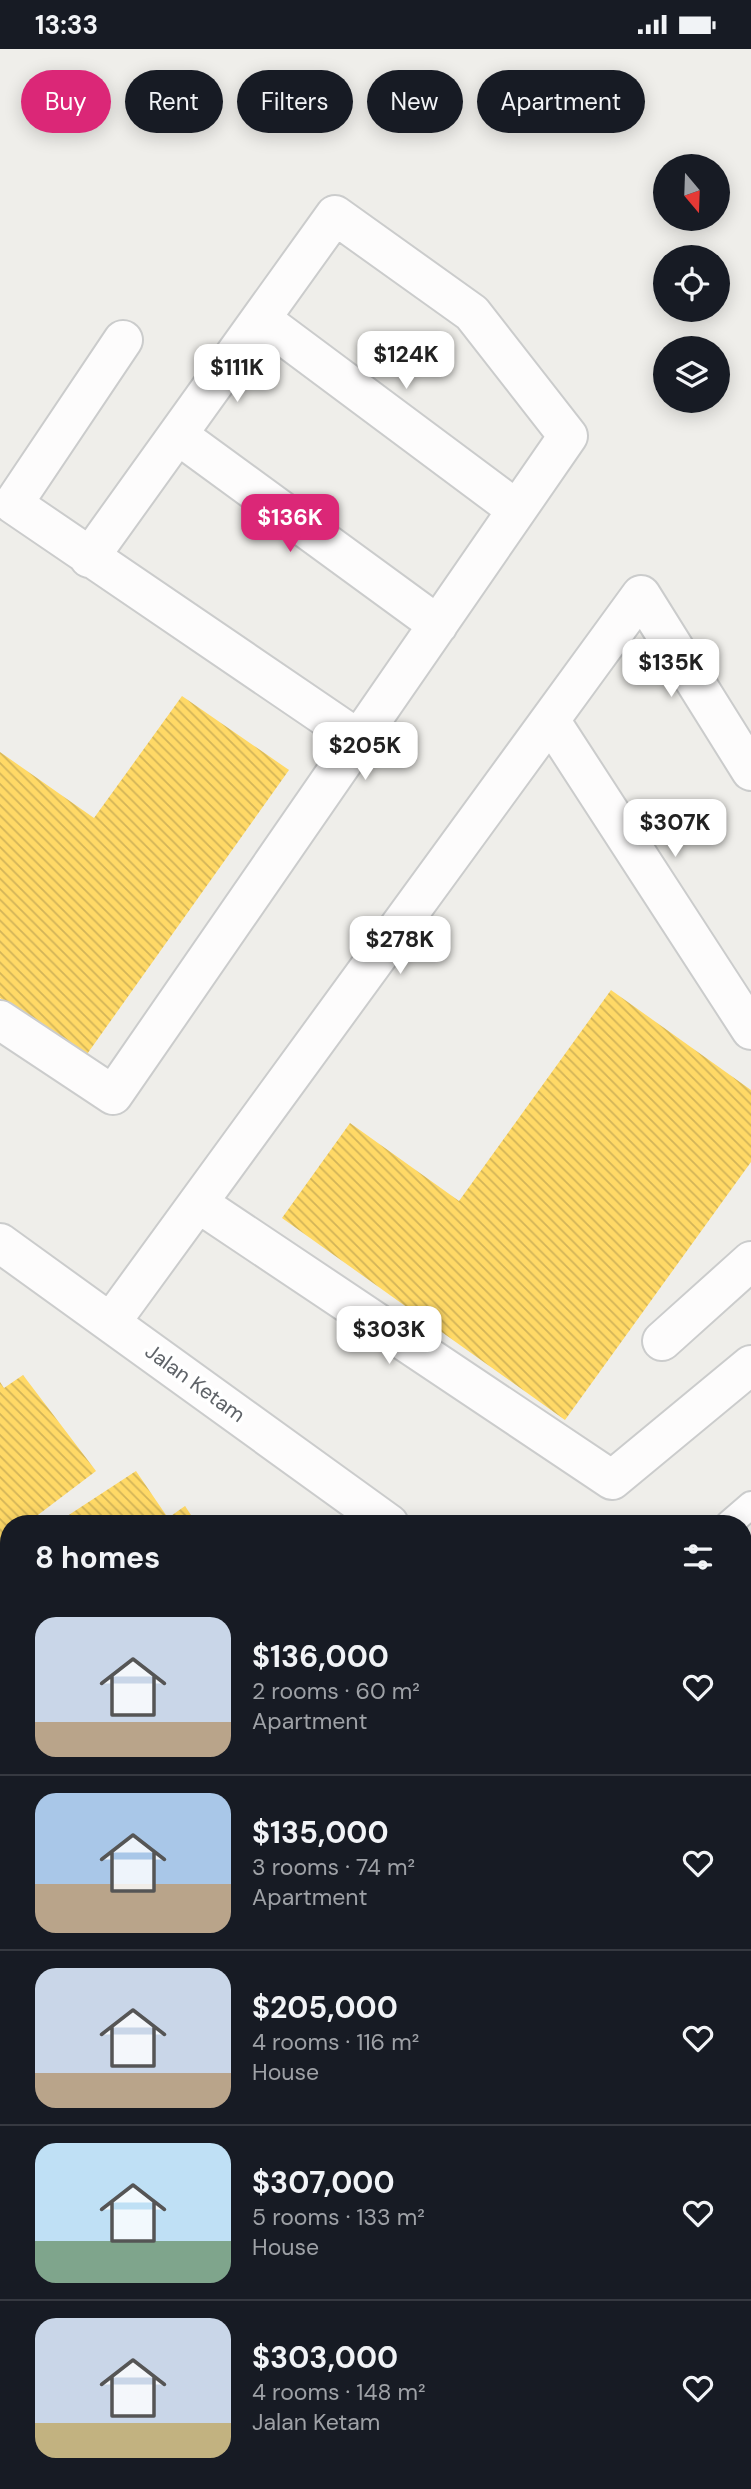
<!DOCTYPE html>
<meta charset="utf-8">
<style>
:root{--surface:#171b24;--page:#20242c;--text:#f1f3f6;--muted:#9ea1a6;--line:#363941;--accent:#db2777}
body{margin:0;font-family:"DM Sans",sans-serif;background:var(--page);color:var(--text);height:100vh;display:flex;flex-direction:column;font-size:26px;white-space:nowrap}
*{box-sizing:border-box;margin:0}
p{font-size:23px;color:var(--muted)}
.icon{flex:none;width:38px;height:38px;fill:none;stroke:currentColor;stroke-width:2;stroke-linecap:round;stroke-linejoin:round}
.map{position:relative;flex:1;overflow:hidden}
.sheet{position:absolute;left:0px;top:1466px;width:752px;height:975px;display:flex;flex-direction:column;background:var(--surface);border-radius:28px 28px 0 0;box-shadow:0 4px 18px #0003}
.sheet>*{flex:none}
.guide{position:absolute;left:21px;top:21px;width:710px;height:63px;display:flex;gap:14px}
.needle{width:46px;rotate:161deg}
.controls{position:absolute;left:653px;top:105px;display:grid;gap:14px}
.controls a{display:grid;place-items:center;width:77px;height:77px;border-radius:50%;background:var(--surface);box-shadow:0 4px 18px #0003;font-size:35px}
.price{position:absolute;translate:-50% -60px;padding:0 16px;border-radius:14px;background:#fff;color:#222;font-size:23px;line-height:46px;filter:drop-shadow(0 2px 4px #0008)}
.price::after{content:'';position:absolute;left:50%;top:42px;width:21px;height:16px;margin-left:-10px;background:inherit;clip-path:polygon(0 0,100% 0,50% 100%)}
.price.selected{background:var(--accent);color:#fff}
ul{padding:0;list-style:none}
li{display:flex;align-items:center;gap:21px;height:175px;padding:0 35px}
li+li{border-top:2px solid var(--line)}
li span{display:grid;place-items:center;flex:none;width:196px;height:140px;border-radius:21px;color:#555}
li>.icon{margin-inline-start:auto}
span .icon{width:84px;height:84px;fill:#fffc;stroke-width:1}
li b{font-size:30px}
h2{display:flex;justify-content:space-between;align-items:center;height:84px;padding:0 35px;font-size:30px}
.tag{padding:0 24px;border-radius:32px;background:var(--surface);box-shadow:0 4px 18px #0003;font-size:24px;line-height:63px}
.tag.selected{background:var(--accent);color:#fff}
.status{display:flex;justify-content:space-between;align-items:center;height:49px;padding:0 35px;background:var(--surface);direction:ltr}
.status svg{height:19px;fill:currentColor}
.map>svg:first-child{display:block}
.homes{fill:url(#homes-back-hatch)}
.shops{fill:url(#shops-back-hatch)}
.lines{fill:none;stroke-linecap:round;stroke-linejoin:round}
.lane-casing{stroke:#cbcccc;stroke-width:30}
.street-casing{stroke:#cbcccc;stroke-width:42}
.primary-casing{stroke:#d7ceb8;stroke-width:42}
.lane{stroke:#fdfcfc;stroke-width:26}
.street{stroke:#fdfcfc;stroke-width:38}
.primary{stroke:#f4f2e9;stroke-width:38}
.labels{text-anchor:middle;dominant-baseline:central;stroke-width:7;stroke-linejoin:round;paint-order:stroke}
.street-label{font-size:21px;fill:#5f6368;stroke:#fff}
</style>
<div class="status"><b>13:33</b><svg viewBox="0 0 49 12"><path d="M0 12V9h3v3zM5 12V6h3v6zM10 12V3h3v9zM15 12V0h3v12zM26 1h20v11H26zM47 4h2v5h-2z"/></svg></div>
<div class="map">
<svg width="751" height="2440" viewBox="0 0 751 2440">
<defs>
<pattern id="homes-back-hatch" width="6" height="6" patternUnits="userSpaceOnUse" patternTransform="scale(1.75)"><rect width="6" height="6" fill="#ffd966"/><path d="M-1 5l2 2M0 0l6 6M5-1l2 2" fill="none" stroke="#d2b458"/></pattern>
<pattern id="shops-back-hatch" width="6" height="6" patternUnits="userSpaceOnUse" patternTransform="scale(1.75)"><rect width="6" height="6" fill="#e06666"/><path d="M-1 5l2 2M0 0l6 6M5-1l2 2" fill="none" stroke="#b95858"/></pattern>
</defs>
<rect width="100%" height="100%" fill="#efeeea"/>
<path class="homes" d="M 182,647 L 289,721 L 85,1008 L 0,949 L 0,703 L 94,769 Z
M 611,941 L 751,1041 L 751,1113 L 565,1371 L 282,1169 L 350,1074 L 459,1152 Z
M 23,1326 L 96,1422 L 26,1475 L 9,1475 L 9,1488 L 0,1495 L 0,1333 L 4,1339 Z
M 136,1422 L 168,1469 L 185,1457 L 197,1475 L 55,1475 Z
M 9,1512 L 9,1668 L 0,1674 L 0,1518 Z
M 751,2116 L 751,2356 L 744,2344 L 744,2120 Z
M 9,2179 L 9,2237 L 0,2222 L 0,2184 Z
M 744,2370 L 751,2381 L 751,2429 L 735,2440 L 643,2440 L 638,2432 L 744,2432 Z
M 461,2432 L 587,2432 L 592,2440 L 462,2440 L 458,2434 Z"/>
<path class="shops" d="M 367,2432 L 386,2432 L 391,2440 L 356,2440 Z"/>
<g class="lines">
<g class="lane-casing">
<path id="lane" d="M 729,1475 L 751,1456
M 744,1584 L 751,1589"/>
</g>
<g class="street-casing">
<path id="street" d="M 261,270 L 517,461
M 123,291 L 13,455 L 358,690
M 178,386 L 438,576
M 550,671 L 751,981
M 0,971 L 113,1046 L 568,387 L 472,264 L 335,166 L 89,509
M 198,1154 L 612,1431 L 751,1316
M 0,1194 L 389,1475
M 111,1273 L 641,546 L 751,722
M 662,1292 L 751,1212
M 744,1726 L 751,1731
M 0,1803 L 9,1797
M 184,2432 L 189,2440"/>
</g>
<g class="primary-casing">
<path id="primary" d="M 744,2030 L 751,2024
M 91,2440 L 103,2432"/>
</g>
<use href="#lane" class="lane"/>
<use href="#street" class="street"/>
<use href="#primary" class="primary"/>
</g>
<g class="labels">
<g class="street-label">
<text transform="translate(195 1334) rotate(36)">Jalan Ketam</text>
</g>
</g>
</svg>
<div class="controls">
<a><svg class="needle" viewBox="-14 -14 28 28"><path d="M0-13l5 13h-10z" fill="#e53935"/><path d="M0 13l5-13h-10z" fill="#9ea1a6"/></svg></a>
<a><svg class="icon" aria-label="locate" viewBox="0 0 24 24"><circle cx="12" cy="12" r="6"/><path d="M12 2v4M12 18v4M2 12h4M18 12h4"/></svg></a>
<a><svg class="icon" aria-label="layers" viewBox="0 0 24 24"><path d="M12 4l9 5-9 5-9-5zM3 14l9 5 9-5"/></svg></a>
</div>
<b class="price" style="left:406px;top:342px">$124K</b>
<b class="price" style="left:237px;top:355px">$111K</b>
<b class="price selected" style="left:290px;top:505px">$136K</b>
<b class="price" style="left:671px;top:650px">$135K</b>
<b class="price" style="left:365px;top:733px">$205K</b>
<b class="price" style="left:675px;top:810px">$307K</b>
<b class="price" style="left:400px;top:927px">$278K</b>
<b class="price" style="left:389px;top:1317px">$303K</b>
<div class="guide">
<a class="tag selected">Buy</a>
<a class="tag">Rent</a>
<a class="tag">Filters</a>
<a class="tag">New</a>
<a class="tag">Apartment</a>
</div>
<section class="sheet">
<h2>8 homes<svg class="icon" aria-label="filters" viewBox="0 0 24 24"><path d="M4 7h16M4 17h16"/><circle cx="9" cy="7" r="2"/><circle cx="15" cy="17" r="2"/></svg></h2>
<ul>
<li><span style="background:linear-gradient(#c9d6e8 75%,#b9a48a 0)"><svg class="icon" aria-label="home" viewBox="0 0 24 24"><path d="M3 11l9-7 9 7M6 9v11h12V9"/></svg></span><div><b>$136,000</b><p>2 rooms · 60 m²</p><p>Apartment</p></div><svg class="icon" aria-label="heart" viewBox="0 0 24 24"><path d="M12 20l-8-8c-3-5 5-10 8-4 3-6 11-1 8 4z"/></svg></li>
<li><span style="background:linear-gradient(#a9c7e8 65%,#b9a48a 0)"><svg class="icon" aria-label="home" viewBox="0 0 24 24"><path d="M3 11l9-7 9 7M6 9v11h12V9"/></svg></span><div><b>$135,000</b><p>3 rooms · 74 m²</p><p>Apartment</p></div><svg class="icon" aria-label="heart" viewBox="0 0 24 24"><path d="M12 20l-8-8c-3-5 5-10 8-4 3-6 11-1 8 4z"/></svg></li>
<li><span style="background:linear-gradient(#c9d6e8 75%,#b9a48a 0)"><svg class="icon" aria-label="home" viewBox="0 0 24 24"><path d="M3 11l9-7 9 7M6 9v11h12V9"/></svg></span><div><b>$205,000</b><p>4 rooms · 116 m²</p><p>House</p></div><svg class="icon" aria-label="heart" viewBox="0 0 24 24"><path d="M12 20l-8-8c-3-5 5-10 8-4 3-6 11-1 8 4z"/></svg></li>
<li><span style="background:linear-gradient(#bfe0f5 70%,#7fa58c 0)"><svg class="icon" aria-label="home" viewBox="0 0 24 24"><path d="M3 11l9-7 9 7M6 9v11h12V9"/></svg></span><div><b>$307,000</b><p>5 rooms · 133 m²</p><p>House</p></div><svg class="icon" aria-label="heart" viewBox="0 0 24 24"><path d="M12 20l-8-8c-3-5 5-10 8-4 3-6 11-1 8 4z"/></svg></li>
<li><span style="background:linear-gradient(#c9d6e8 75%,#c2b280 0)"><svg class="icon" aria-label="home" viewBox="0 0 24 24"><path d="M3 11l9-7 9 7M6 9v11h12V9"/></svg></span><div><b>$303,000</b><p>4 rooms · 148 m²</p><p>Jalan Ketam</p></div><svg class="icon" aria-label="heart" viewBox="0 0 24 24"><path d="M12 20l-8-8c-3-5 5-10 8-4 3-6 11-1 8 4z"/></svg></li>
</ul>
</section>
</div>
